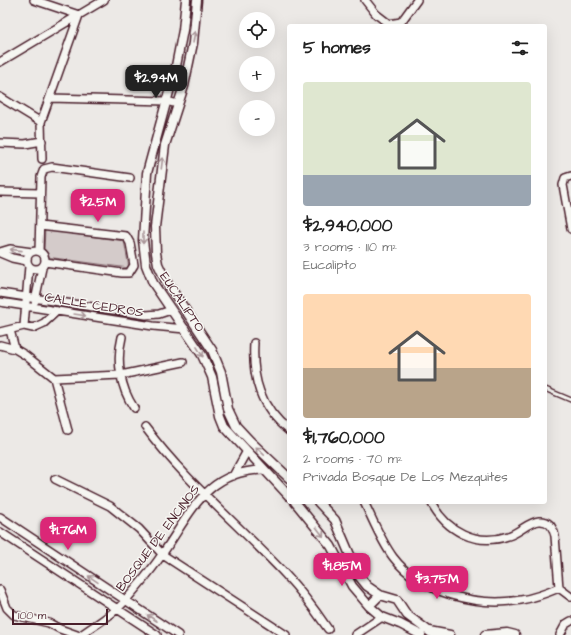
<!DOCTYPE html>
<meta charset="utf-8">
<style>
:root{--surface:#fff;--page:#f2f2f2;--text:#222;--muted:#767676;--accent:#db2777}
body{margin:0;font-family:"Architects Daughter",sans-serif;background:var(--page);color:var(--text);height:100vh;display:flex;flex-direction:column;font-size:15px;white-space:nowrap}
*{box-sizing:border-box;margin:0}
p{font-size:13px;color:var(--muted)}
.icon{flex:none;width:22px;height:22px;fill:none;stroke:currentColor;stroke-width:2;stroke-linecap:round;stroke-linejoin:round}
.map{position:relative;flex:1;overflow:hidden}
.sheet{position:absolute;left:287px;top:24px;width:260px;height:480px;display:flex;flex-direction:column;background:var(--surface);border-radius:4px;box-shadow:0 4px 16px #0002}
.sheet>*{flex:none}
.buttons{position:absolute;left:239px;top:12px;display:grid;gap:8px}
.buttons a{display:grid;place-items:center;width:36px;height:36px;border-radius:50%;background:var(--surface);box-shadow:0 4px 16px #0002;font-size:20px}
.scale{position:absolute;left:12px;bottom:10px;width:96px;box-sizing:border-box;padding-left:4px;border:2px solid #4a1f2b;border-top:0;font-size:11px;line-height:14px;white-space:nowrap;color:#4a1f2b;-webkit-text-stroke:3px #f6f6f2;paint-order:stroke}
.price{position:absolute;translate:-50% -34px;padding:0 9px;border-radius:8px;background:var(--accent);color:#fff;font-size:13px;line-height:26px;filter:drop-shadow(0 1px 2px #0008)}
.price::after{content:'';position:absolute;left:50%;top:24px;width:12px;height:9px;margin-left:-6px;background:inherit;clip-path:polygon(0 0,100% 0,50% 100%)}
.price.on{background:#222;color:#fff}
ul{padding:0;list-style:none}
li{display:grid;align-content:center;gap:8px;height:212px;padding:0 16px}
li span{display:grid;place-items:center;height:124px;border-radius:4px;color:#555}
li>.icon{margin-inline-start:auto}
span .icon{width:72px;height:72px;fill:#fffc;stroke-width:1}
li b{font-size:17px}
h2{display:flex;justify-content:space-between;align-items:center;height:48px;padding:0 16px;font-size:17px}
.map>svg:first-child{display:block}
.green{fill:#d4cbca;stroke:#8f757a}
.lines{fill:none;stroke-linecap:round;stroke-linejoin:round}
.service-casing{stroke:#4a1f2b;stroke-width:6}
.minor-casing{stroke:#4a1f2b;stroke-width:10}
.tertiary-casing{stroke:#4a1f2b;stroke-width:11}
.service{stroke:#f6f6f2;stroke-width:3.5}
.minor{stroke:#f6f6f2;stroke-width:7}
.tertiary{stroke:#f6f6f2;stroke-width:8}
.oneway{stroke:#a99598}
.labels{text-anchor:middle;dominant-baseline:central;stroke-width:3;stroke-linejoin:round;paint-order:stroke}
.street-label{font-size:13px;fill:#4a1f2b;stroke:#f6f6f2}
</style>
<div class="map">
<svg width="571" height="635" viewBox="0 0 571 635">
<rect width="100%" height="100%" fill="#ece9e6"/>
<filter id="ink" filterUnits="userSpaceOnUse"><feTurbulence type="fractalNoise" baseFrequency=".025" numOctaves="2"/><feDisplacementMap in="SourceGraphic" scale="8" xChannelSelector="R" yChannelSelector="G"/><feConvolveMatrix kernelMatrix="1 2 1 2 8 2 1 2 1" color-interpolation-filters="sRGB"/></filter>
<g filter="url(#ink)">
<path class="green" d="M 45,230 L 124,241 L 129,268 L 47,257 L 44,251 Z"/>
<g class="lines">
<g class="service-casing">
<path id="service" d="M 545,389 L 571,400"/>
</g>
<g class="minor-casing">
<path id="minor" d="M 34,0 L 79,15
M 365,0 L 376,14 L 389,24 L 401,22 L 417,0
M 0,62 L 104,0
M 0,97 L 41,122
M 50,98 L 166,101 L 178,104
M 0,143 L 25,144 L 42,141
M 42,159 L 41,122 L 79,15
M 571,176 L 565,178 L 563,185 L 571,229
M 0,192 L 40,193
M 40,226 L 126,236 L 130,243 L 134,265 L 129,273 L 122,273 L 45,262
M27 260a9 9 0 1 1 18 0a9 9 0 1 1-18 0Z
M 39,251 L 41,177 L 44,169 L 52,167 L 130,178
M 0,252 L 10,249 L 32,252
M 0,253 L 12,258 L 27,261
M 0,293 L 146,315 L 159,314 L 171,310
M 35,301 L 42,268
M 0,302 L 153,326 L 185,329
M 24,326 L 29,266
M 10,330 L 15,349
M 0,332 L 24,326 L 33,328 L 44,323 L 57,311
M 122,337 C 116,361 120,387 134,408
M 254,343 C 252,378 260,408 289,431
M 0,345 L 15,349 L 25,355 L 54,378 L 68,430
M 54,378 L 121,375 L 183,362
M 145,427 C 186,482 238,524 285,574 C 301,591 315,610 328,629
M 233,476 L 247,451
M 55,479 L 110,506 L 139,529 L 163,555 L 286,635
M 364,502 C 373,520 381,541 393,557 C 421,594 477,607 521,600 C 534,598 547,593 559,588
M 431,502 C 446,531 476,547 508,536 C 519,533 528,522 539,521 C 549,520 553,527 555,536 L 559,588 L 571,597
M 0,517 L 178,635
M 0,532 L 157,635
M 0,590 L 7,608 L 14,615 L 49,623 L 60,629 L 77,635
M 81,635 C 96,624 113,615 125,601 C 138,586 152,570 163,553 C 191,513 206,471 263,470
M 355,635 L 382,617
M 560,635 L 566,624 L 571,621"/>
</g>
<g class="tertiary-casing">
<path id="tertiary" d="M 186,0 L 183,30 L 176,66 L 147,173 L 143,240 L 146,265 L 153,283 L 202,355 L 208,368 L 212,377 L 220,416 L 224,426 L 289,496
M 197,0 L 193,43 L 184,86 L 165,145 L 155,227 L 156,253 L 158,264 L 166,281 L 212,350 L 221,372 L 228,409 L 236,426 L 250,441 L 289,478
M 295,502 L 331,546 L 352,586 L 369,606 L 382,617 L 400,624 L 421,635
M 318,502 L 335,520 L 359,576 L 367,586 L 380,595 L 397,600 L 407,615 L 434,635
M 369,606 L 380,595
M 429,631 L 450,635
M 485,635 L 507,633 L 515,635"/>
</g>
<use href="#service" class="service"/>
<use href="#minor" class="minor"/>
<use href="#tertiary" class="tertiary"/>
</g>
<defs><path id="oneway-shaft" d="M-6 0H5M1.5-3L5.5 0L1.5 3" fill="none" stroke-width="1.6" stroke-linecap="round" stroke-linejoin="round"/></defs>
<g class="oneway">
<use href="#oneway-shaft" transform="translate(194 37) rotate(-81)"/>
<use href="#oneway-shaft" transform="translate(162 163) rotate(-83)"/>
<use href="#oneway-shaft" transform="translate(143 238) rotate(90)"/>
<use href="#oneway-shaft" transform="translate(16 250) rotate(-174)"/>
<use href="#oneway-shaft" transform="translate(80 315) rotate(9)"/>
<use href="#oneway-shaft" transform="translate(200 352) rotate(59)"/>
<use href="#oneway-shaft" transform="translate(260 451) rotate(-136)"/>
<use href="#oneway-shaft" transform="translate(320 532) rotate(52)"/>
<use href="#oneway-shaft" transform="translate(93 579) rotate(-146)"/>
<use href="#oneway-shaft" transform="translate(152 618) rotate(-147)"/>
</g>
</g>
<g class="labels">
<g class="street-label">
<text transform="translate(182 302) rotate(56)">EUCALIPTO</text>
<text transform="translate(94 305) rotate(9)">CALLE CEDROS</text>
<text transform="translate(158 538) rotate(-53)">BOSQUE DE ENCINOS</text>
</g>
</g>
</svg>
<div class="buttons">
<a><svg class="icon" aria-label="locate" viewBox="0 0 24 24"><circle cx="12" cy="12" r="6"/><path d="M12 2v4M12 18v4M2 12h4M18 12h4"/></svg></a>
<a>+</a>
<a>−</a>
</div>
<div class="scale">100 m</div>
<b class="price on" style="left:156px;top:99px">$2.94M</b>
<b class="price" style="left:98px;top:223px">$2.5M</b>
<b class="price" style="left:68px;top:551px">$1.76M</b>
<b class="price" style="left:342px;top:587px">$1.85M</b>
<b class="price" style="left:437px;top:600px">$3.75M</b>
<section class="sheet">
<h2>5 homes<svg class="icon" aria-label="filters" viewBox="0 0 24 24"><path d="M4 7h16M4 17h16"/><circle cx="9" cy="7" r="2"/><circle cx="15" cy="17" r="2"/></svg></h2>
<ul>
<li><span style="background:linear-gradient(#dfe7d0 75%,#9aa5b1 0)"><svg class="icon" aria-label="home" viewBox="0 0 24 24"><path d="M3 11l9-7 9 7M6 9v11h12V9"/></svg></span><div><b>$2,940,000</b><p>3 rooms · 110 m²</p><p>Eucalipto</p></div></li>
<li><span style="background:linear-gradient(#ffd9b3 60%,#b9a48a 0)"><svg class="icon" aria-label="home" viewBox="0 0 24 24"><path d="M3 11l9-7 9 7M6 9v11h12V9"/></svg></span><div><b>$1,760,000</b><p>2 rooms · 70 m²</p><p>Privada Bosque De Los Mezquites</p></div></li>
</ul>
</section>
</div>
